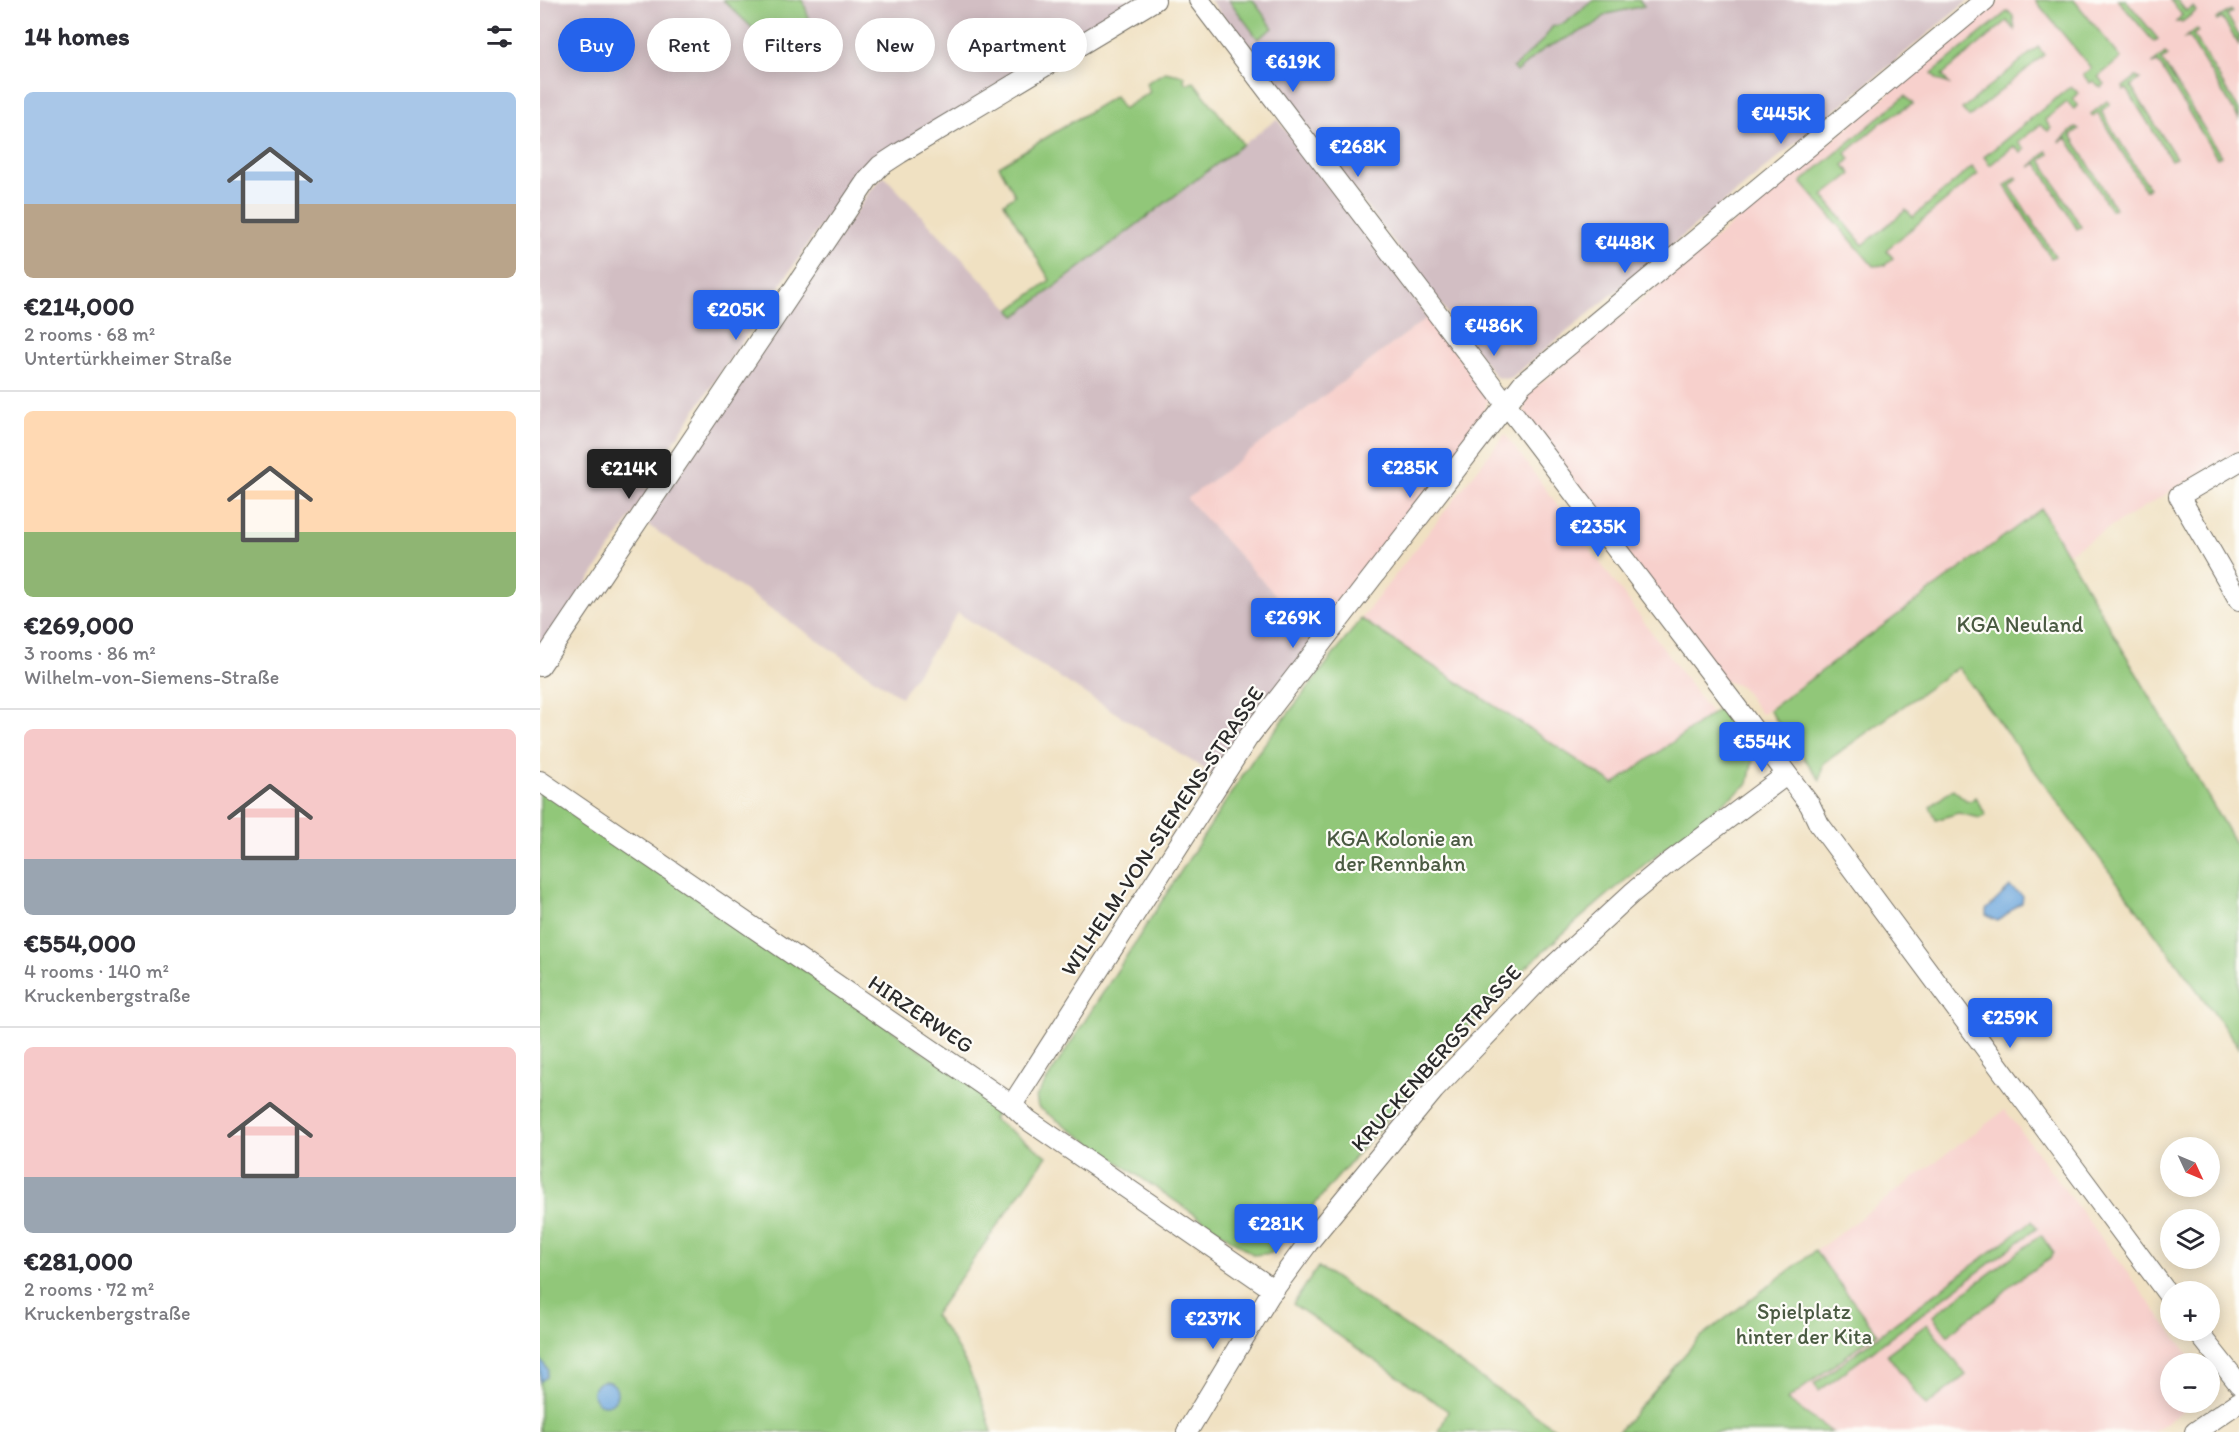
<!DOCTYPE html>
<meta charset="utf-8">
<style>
:root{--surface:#fff;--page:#f2f2f3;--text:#2b2b33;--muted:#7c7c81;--line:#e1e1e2;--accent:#2563eb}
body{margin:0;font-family:Itim,sans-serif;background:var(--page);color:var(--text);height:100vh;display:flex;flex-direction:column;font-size:22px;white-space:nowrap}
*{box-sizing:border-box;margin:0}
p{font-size:20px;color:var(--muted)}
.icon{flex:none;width:33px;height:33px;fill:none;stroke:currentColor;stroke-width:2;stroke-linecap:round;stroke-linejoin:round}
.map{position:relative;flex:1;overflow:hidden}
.drawer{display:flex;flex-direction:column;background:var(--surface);width:540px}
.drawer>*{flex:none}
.banner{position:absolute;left:18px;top:18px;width:570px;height:54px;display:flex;gap:12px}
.needle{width:39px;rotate:134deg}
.fabs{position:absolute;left:1620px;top:1137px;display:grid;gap:12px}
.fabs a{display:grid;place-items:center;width:60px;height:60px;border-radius:50%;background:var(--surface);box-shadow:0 3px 15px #0003;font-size:30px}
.price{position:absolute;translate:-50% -51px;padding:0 14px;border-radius:6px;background:var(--accent);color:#fff;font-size:20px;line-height:39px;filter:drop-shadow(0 2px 3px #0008)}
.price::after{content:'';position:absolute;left:50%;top:36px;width:18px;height:14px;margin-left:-9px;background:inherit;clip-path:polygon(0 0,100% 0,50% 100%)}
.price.active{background:#222;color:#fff}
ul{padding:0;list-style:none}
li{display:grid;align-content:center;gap:12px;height:318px;padding:0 24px}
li+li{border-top:2px solid var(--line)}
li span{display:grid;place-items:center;height:186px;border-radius:9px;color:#555}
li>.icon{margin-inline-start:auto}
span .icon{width:108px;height:108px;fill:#fffc;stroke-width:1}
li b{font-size:26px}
h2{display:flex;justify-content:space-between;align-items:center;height:72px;padding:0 24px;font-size:26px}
.pill{padding:0 21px;border-radius:27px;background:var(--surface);box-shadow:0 3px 15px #0003;font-size:21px;line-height:54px}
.pill.active{background:var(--accent);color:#fff}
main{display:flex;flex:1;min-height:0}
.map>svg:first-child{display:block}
.built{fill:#f7d0cc}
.industrial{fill:#d2bec3}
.green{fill:#91c779;stroke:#5e7952;stroke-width:1.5}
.water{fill:#6aa5db;stroke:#4a6883;stroke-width:1.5}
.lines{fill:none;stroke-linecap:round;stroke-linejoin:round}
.minor-casing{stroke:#706b60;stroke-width:22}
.minor{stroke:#fff;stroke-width:20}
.labels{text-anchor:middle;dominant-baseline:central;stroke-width:4.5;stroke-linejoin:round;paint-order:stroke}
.park-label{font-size:22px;fill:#4a5a42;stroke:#fdfcf7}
.street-label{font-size:22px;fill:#2b2b2b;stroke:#fdfcf7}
</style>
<main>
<section class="drawer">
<h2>14 homes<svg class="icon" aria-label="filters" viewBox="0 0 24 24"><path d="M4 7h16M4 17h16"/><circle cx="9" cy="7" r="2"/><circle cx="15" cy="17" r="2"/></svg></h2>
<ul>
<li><span style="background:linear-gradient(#a9c7e8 60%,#b9a48a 0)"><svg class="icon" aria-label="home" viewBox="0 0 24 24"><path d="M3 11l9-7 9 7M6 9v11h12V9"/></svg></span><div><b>€214,000</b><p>2 rooms · 68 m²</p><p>Untertürkheimer Straße</p></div></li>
<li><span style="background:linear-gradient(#ffd9b3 65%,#8fb573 0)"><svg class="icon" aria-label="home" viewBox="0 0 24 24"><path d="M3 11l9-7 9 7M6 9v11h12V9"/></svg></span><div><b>€269,000</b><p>3 rooms · 86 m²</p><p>Wilhelm-von-Siemens-Straße</p></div></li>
<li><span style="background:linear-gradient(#f6c9c9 70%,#9aa5b1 0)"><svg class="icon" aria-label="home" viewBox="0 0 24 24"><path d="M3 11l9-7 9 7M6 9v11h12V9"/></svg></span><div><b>€554,000</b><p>4 rooms · 140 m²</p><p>Kruckenbergstraße</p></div></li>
<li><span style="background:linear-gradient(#f6c9c9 70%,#9aa5b1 0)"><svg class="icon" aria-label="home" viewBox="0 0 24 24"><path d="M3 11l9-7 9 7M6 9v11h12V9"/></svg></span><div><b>€281,000</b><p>2 rooms · 72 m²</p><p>Kruckenbergstraße</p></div></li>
</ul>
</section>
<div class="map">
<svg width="1699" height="1432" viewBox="0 0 1699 1432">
<rect width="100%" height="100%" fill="#fdfcf7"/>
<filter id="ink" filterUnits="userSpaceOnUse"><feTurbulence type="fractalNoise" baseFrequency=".0167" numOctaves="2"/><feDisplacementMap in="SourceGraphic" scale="12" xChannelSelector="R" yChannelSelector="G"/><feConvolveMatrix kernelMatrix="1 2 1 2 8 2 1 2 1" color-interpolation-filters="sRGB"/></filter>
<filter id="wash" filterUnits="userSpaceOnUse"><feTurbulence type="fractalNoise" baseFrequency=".008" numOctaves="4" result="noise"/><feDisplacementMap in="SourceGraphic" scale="24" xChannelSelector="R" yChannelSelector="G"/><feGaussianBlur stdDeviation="1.35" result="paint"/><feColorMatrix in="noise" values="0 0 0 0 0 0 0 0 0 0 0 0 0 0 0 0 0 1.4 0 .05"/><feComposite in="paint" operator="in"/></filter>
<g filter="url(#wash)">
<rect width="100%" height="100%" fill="#f0e1c2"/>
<path class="built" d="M 1461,0 L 1699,0 L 1699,450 L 1526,554 L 1500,510 L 1221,714 L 1201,686 L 1178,679 L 985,414 L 984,397 Z
M 888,317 L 949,397 L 935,435 L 777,640 L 646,499 Z
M 965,434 L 1172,714 L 1075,785 L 821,619 Z
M 1465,1110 L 1655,1363 L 1630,1364 L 1630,1402 L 1654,1403 L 1613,1432 L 1292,1432 L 1158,1339 Z"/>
<path class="industrial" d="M 0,0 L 599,0 L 299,199 L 131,446 L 122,453 L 103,458 L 86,483 L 110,489 L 0,653 Z
M 670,0 L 1429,0 L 972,377 L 965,379 L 956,377 Z
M 737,119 L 888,317 L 647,499 L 777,640 L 675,776 L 418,613 L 361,697 L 105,523 L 329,192 L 344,176 L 476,316 Z"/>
<path class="green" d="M 183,0 L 262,0 C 275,23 265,43 248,62 Z
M 689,0 L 713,0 L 733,28 L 718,39 Z
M 1054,0 L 1099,0 L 1104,6 L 1067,14 L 1054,25 L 1004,49 L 976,72 L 973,68 L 1003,40 L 1012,27 L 1025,23 Z
M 1495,0 L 1534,0 L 1581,58 L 1558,77 L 1565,84 L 1561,88 L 1553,81 L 1550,83 L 1543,75 L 1551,68 Z
M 1578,0 L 1586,0 L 1618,39 L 1614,42 Z
M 1630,0 L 1637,0 L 1646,11 L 1653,7 L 1656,11 L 1642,22 L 1636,22 L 1642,15 Z
M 1691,10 L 1692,12 L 1687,15 L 1699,36 L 1699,45 L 1682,18 L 1677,21 L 1676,19 Z
M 1468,11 L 1473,16 L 1475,30 L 1467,21 L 1402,75 L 1409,84 L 1398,80 L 1392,73 Z
M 1657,29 L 1659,31 L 1653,35 L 1699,110 L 1699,119 L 1649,37 L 1643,39 Z
M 1498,47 L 1504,55 L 1429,117 L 1422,109 Z
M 1625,53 L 1628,56 L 1622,60 L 1681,156 L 1677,158 L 1618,62 L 1612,64 Z
M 625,72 L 645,76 L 644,80 L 647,84 L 654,82 L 703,144 L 476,316 L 470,310 L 510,280 L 464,203 L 475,195 L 459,166 L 575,96 L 583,109 L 610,92 L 606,83 Z
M 1596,77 L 1600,79 L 1591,86 L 1636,158 L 1631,160 L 1587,89 L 1584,90 L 1583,87 Z
M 1531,86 L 1538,93 L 1532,99 L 1538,105 L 1534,109 L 1527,102 L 1505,120 L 1511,128 L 1508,131 L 1500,125 L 1478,142 L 1485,149 L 1481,153 L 1474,146 L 1450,165 L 1444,157 Z
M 1365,96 L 1373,104 L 1343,121 L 1306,153 L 1310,159 L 1304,165 L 1311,174 L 1283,196 L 1323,245 L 1366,210 L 1373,217 L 1432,167 L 1438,174 L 1346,250 L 1353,258 L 1345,265 L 1333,266 L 1261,182 Z
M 1567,101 L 1570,104 L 1561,111 L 1609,188 L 1605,190 L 1558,113 L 1553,116 L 1551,114 Z
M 1536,127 L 1539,129 L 1531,135 L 1575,208 L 1571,210 L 1527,138 L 1519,142 Z
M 1507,151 L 1509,154 L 1501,160 L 1541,227 L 1537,229 L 1497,163 L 1490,167 Z
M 1476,177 L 1478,179 L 1470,186 L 1515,256 L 1511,258 L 1465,186 Z
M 1501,509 L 1699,850 L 1699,1047 L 1418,667 L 1283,764 L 1280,780 L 1229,710 Z
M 821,619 L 1074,784 L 1180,708 L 1201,732 L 1214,754 L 1208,784 C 1113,856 1019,930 937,1017 C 866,1093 801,1176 732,1253 L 714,1255 L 498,1107 L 496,1097 L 713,759 Z
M 0,788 L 461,1105 L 453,1119 L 507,1156 L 394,1315 C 423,1351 439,1388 452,1432 L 0,1432 Z
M 1413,789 L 1426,800 L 1431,801 L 1435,797 L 1446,815 L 1440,818 L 1418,813 L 1396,820 L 1390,807 Z
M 1492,1221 L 1497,1228 L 1279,1391 L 1274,1384 Z
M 1501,1235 L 1513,1252 L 1510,1259 L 1474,1282 L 1456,1300 L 1424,1321 L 1408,1336 L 1393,1316 Z
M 1275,1251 L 1337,1333 L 1247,1400 L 1292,1432 L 1078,1432 L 1158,1339 Z
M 778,1267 L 789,1274 L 1020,1432 L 899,1432 L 908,1411 L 753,1304 Z
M 1387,1324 L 1426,1375 L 1386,1406 L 1347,1354 Z"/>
<path class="water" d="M 1470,887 L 1483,896 L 1482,903 C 1471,907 1467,918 1457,921 L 1446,915 L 1446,910 Z
M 0,1359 L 8,1369 L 7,1376 L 0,1382 Z
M53 1393a12 12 0 1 1 24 0a12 12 0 1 1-24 0Z"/>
</g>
<g filter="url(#ink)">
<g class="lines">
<g class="minor-casing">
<path id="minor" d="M 659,0 L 1195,705 L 1270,805 L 1279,824 L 1630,1297
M 1699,461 L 1639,496 L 1699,600
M 0,666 L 328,179 L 340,166 L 360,153 L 615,0
M 0,781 L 472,1105 L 488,1120 L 734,1290
M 472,1105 L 707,739 L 982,384 L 1445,0
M 1656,1330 L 1699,1384
M 647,1432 L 729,1296 L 768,1243 L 894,1090 L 1010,969 L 1092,893 L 1127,864 L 1246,775
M 1655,1432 L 1699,1402"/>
</g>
<use href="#minor" class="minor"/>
</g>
</g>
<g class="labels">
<g class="park-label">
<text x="1480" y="624">KGA Neuland</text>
<text x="860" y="838">KGA Kolonie an<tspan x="860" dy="25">der Rennbahn</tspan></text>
<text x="1264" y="1311">Spielplatz<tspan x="1264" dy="25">hinter der Kita</tspan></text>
</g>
<g class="street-label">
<text transform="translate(622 831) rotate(-56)">WILHELM-VON-SIEMENS-STRASSE</text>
<text transform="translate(381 1014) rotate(34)">HIRZERWEG</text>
<text transform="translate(896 1058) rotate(-48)">KRUCKENBERGSTRASSE</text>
</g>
</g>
</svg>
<div class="fabs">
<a><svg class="needle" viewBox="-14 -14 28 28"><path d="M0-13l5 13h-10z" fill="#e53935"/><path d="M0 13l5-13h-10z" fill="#7c7c81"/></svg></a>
<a><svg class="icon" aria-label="layers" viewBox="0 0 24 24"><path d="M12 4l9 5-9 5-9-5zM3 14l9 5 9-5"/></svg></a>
<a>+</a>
<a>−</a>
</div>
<b class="price" style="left:753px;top:93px">€619K</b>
<b class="price" style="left:1241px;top:145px">€445K</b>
<b class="price" style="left:818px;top:178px">€268K</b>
<b class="price" style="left:1085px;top:274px">€448K</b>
<b class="price" style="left:196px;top:341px">€205K</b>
<b class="price" style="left:954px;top:357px">€486K</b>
<b class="price" style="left:870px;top:499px">€285K</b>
<b class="price active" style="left:89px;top:500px">€214K</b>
<b class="price" style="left:1058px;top:558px">€235K</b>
<b class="price" style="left:753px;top:649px">€269K</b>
<b class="price" style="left:1222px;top:773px">€554K</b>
<b class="price" style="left:1470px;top:1049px">€259K</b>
<b class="price" style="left:736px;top:1255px">€281K</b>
<b class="price" style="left:673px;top:1350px">€237K</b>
<div class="banner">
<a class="pill active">Buy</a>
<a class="pill">Rent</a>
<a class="pill">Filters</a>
<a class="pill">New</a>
<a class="pill">Apartment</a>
</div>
</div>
</main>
